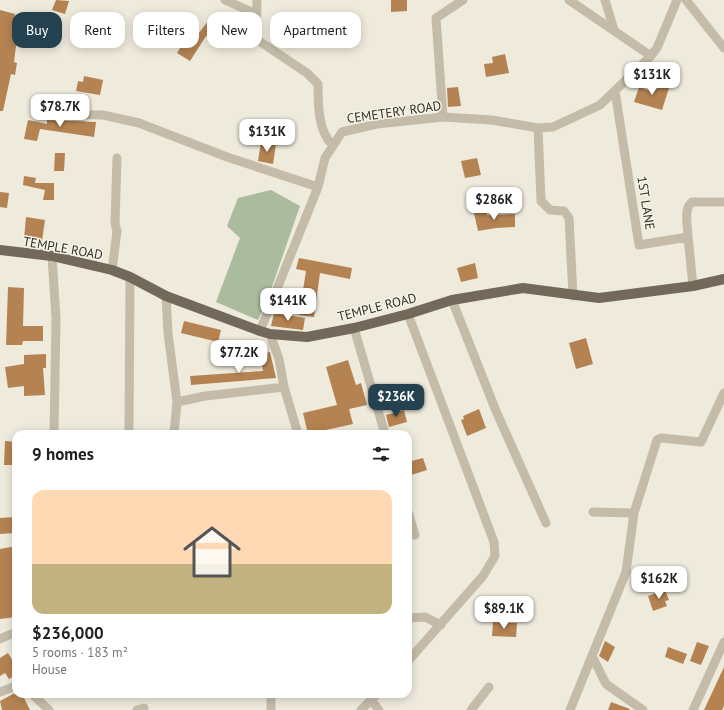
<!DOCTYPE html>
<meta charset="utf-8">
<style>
:root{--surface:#fff;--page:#f6f6f6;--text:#202124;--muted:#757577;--accent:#23414e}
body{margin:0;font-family:"PT Sans",sans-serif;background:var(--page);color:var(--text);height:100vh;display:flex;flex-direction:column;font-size:15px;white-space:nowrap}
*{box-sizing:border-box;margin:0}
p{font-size:13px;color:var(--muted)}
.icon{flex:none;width:22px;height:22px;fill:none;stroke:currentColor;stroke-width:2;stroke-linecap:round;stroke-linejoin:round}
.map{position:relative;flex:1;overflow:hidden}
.panel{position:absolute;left:12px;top:430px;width:400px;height:268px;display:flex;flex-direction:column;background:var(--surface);border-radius:12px;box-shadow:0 2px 10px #0003}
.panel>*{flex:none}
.banner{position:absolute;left:12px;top:12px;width:400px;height:36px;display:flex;gap:8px}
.price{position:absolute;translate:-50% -34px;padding:0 9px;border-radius:8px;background:#fff;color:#222;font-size:13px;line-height:26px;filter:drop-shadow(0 1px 2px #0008)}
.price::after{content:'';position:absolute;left:50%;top:24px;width:12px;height:9px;margin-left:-6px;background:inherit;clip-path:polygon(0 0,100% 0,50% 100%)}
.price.active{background:var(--accent);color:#fff}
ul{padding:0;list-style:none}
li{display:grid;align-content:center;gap:8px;height:212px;padding:0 20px}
li span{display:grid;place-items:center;height:124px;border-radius:12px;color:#555}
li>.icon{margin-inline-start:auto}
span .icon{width:72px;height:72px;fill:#fffc;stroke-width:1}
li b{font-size:17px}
h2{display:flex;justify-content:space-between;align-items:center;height:48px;padding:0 20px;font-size:17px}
.chip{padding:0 14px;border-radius:12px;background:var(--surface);box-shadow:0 2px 10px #0003;font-size:14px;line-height:36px}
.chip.active{background:var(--accent);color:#fff}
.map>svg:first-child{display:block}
.green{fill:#aabb9e}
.building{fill:#b58352}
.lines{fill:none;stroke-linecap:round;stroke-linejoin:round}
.minor{stroke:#c4bca9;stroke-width:9}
.major{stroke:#72695b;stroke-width:10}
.labels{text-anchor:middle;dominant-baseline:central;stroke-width:3;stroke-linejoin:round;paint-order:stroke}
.street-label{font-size:13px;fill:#332e28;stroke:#f6f3e7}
</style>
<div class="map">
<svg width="724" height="710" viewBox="0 0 724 710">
<rect width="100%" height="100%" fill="#eeeadc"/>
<path class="green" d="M 271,190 L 300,206 L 267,301 L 258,320 L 216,302 L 240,238 L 227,226 L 238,198 Z"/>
<path class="building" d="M 56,0 L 69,1 L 65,14 L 52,10 Z
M 391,0 L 407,0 L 407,11 L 391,12 Z
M 0,10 L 15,14 L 12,32 L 21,33 L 18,46 L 16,46 L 14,62 L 17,63 L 15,75 L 11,74 L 3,111 L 0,111 Z
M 34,13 L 56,15 L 55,25 L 33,23 Z
M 211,17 L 220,26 L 217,30 L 220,33 L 214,42 L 206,36 L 190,61 L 177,53 L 186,38 L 193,41 Z
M 505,54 L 509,73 L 486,77 L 484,64 L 493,63 L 492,57 Z
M 84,76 L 103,80 L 100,95 L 76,91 L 78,81 L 83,82 Z
M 650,82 L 669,88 L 662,110 L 634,102 L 639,87 L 648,90 Z
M 458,87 L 461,106 L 448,107 L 447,88 Z
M 28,120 L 47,124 L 47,120 L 96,122 L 94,137 L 40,129 L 37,141 L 24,139 Z
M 261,142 L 276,144 L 273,164 L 258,161 Z
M 55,153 L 65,153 L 64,171 L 54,171 Z
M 477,158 L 481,175 L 465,178 L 461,161 Z
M 24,176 L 36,178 L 35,183 L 54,183 L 54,200 L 43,200 L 45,190 L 23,185 Z
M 0,192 L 9,193 L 7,208 L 0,207 Z
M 486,211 L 487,215 L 515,214 L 515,227 L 496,228 L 478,231 L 474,213 Z
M 26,217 L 45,220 L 42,241 L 24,239 Z
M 299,258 L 352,268 L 350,279 L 320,273 L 314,317 L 299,315 L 306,271 L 296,269 Z
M 475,263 L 478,278 L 461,282 L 457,268 Z
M 8,287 L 24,288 L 23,326 L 43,326 L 43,341 L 23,341 L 22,345 L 6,345 Z
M 274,313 L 305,318 L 303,330 L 271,326 Z
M 184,321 L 221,330 L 218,342 L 181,333 Z
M 586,338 L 593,364 L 576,369 L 569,343 Z
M 270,352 L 276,378 L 191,385 L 190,376 L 263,371 L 260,354 Z
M 46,354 L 46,368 L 43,368 L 45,395 L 24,396 L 24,386 L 8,388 L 5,367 L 24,364 L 24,355 Z
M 348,360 L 356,385 L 361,383 L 367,405 L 349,409 L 353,424 L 308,434 L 303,413 L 337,405 L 326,367 Z
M 479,409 L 486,428 L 467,436 L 461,420 L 464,419 L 463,416 Z
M 404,410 L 407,422 L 389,427 L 386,415 Z
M 5,441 L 16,442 L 16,465 L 4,465 Z
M 423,458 L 427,470 L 408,476 L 408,462 Z
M 14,517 L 15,533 L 0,534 L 0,518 Z
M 16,546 L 16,617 L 0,619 L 0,549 Z
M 650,567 L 663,569 L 660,587 L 648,586 Z
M 665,590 L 669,600 L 665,601 L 667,606 L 653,611 L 648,596 Z
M 493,622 L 517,623 L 516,637 L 492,636 Z
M 605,641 L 615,647 L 608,662 L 599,656 Z
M 697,642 L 709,646 L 701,665 L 690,661 Z
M 668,647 L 687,654 L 683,664 L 665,657 Z
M 8,653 L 16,666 L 16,675 L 9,679 L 5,673 L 0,676 L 0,658 Z
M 724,667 L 724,706 L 722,710 L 704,710 Z
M 13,694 L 22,694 L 30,710 L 2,710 L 0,701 Z
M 611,702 L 630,709 L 629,710 L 608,710 Z"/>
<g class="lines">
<path class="minor" d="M 225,0 L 256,14
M 257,0 L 256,39 L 307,73 L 318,84 C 318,105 318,131 333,146
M 569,0 L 651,56
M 605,0 L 614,30
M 686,0 L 724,48
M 615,91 L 639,245 L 688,237 L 693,286
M 39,114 L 103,115 L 139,123 L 227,157 L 318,187
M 443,117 L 436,18 L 463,0
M 538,128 L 541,201 L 550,210 L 564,211 L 569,218 L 573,296
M 688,237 C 688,227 683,209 692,202 L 724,202
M 52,256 L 56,319 L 54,434
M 112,270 L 117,231 L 115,223 L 117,158
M 166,296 L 168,333 L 177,402
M 452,300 L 496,411 L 546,523
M 354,328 L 385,434
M 260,331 L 318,187 L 325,158 L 342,132 L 377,124 L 443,117 L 492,120 L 538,128 L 553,127 L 600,105 L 651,56 L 657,48 L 677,0
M 270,334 L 279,359 L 284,387 L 298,434
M 129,429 L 130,277
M 174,434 L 177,402 L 205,396 L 284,387
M 408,512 L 415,535 L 408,535
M 593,512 L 634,513
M 408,618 L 425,617 L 441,625
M 0,639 L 16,632
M 592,656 L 606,684 L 643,710
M 408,661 L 483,576 L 495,556 L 494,542 L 408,314
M 0,692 L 16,686
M 32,694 L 49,710
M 271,694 L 271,710
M 371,700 L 379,710
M 137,710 L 144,708
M 361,710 L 377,694
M 471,710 L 489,687
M 570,710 L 626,572 L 634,513 L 657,440 L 661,438 L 701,442 L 724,393
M 693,710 L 724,642"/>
<path class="major" d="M 0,250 L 52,256 L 112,270 L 130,277 L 166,296 L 260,331 L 270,334 L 307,337 L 354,328 L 408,314 L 452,300 L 523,288 L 599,298 L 693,286 L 724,279"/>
</g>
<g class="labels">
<g class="street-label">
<text transform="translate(394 112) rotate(-8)">CEMETERY ROAD</text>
<text transform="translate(646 203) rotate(81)">1ST LANE</text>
<text transform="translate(63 248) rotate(10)">TEMPLE ROAD</text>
<text transform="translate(377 307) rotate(-14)">TEMPLE ROAD</text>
</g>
</g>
</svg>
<b class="price" style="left:652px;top:96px">$131K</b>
<b class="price" style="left:60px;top:128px">$78.7K</b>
<b class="price" style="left:267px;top:153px">$131K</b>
<b class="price" style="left:494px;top:221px">$286K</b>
<b class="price" style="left:288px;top:322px">$141K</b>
<b class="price" style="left:239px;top:374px">$77.2K</b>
<b class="price active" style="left:396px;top:418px">$236K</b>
<b class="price" style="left:659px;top:600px">$162K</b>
<b class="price" style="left:504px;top:630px">$89.1K</b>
<div class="banner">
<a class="chip active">Buy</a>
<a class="chip">Rent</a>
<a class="chip">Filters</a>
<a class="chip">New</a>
<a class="chip">Apartment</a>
</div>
<section class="panel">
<h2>9 homes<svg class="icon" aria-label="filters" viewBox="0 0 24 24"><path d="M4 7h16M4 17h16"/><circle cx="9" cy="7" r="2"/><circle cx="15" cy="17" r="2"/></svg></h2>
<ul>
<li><span style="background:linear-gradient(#ffd9b3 60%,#c2b280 0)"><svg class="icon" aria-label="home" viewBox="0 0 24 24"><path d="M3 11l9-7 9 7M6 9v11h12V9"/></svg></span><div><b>$236,000</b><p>5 rooms · 183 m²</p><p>House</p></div></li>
</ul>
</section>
</div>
